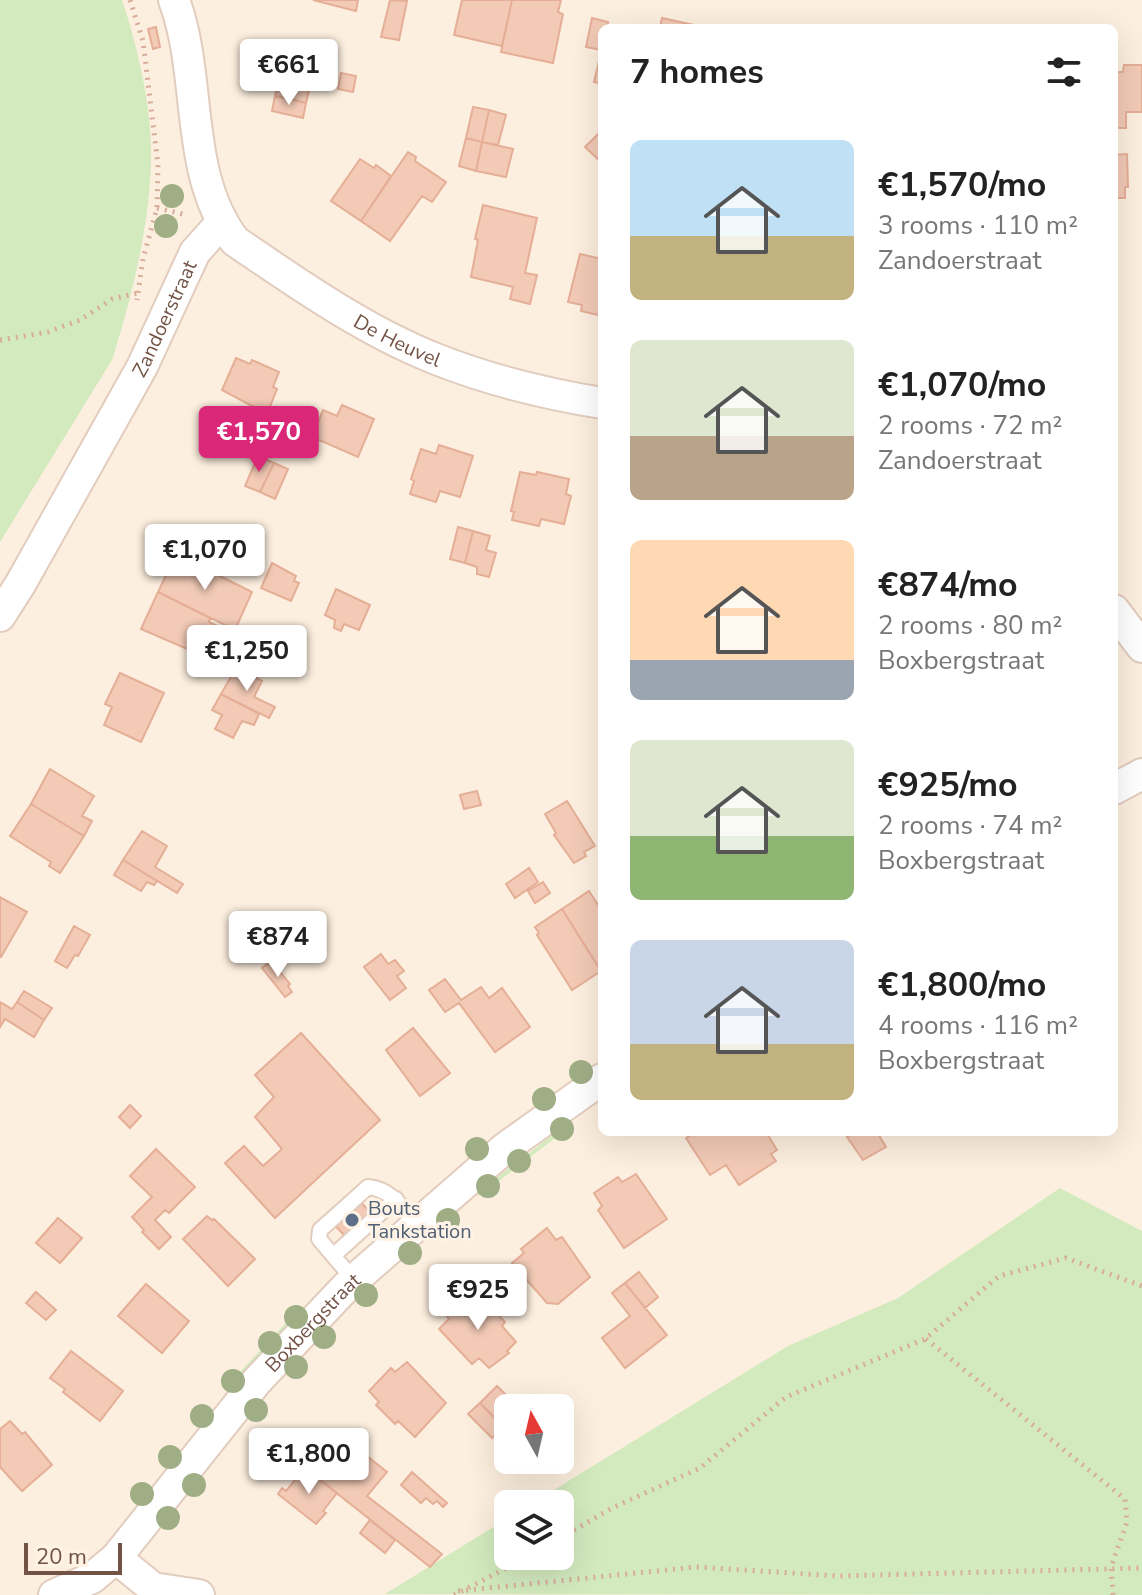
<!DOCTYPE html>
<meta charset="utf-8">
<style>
:root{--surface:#fff;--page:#f2f2f2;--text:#222;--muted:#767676;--accent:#db2777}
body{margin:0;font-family:"Nunito Sans",sans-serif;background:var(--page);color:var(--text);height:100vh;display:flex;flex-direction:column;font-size:30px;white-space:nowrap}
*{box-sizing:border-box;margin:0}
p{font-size:26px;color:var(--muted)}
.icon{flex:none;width:44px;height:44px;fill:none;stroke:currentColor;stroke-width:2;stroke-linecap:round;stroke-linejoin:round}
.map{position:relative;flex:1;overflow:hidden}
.sheet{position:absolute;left:598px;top:24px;width:520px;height:1112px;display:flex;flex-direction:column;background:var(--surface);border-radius:12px;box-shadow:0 8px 32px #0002}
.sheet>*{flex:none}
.needle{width:52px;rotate:352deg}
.buttons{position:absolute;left:494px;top:1394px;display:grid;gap:16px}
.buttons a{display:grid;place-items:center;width:80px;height:80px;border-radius:12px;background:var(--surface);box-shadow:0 8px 32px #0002;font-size:40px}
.scale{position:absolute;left:24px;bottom:20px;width:98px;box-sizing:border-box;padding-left:8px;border:4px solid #735346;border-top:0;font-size:22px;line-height:28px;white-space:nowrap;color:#735346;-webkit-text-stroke:6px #fff3e5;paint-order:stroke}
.price{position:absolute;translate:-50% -68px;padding:0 18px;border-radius:8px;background:#fff;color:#222;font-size:26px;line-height:52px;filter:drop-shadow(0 2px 4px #0008)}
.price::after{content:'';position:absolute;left:50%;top:48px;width:24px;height:18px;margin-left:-12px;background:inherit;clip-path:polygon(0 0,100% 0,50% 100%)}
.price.current{background:var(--accent);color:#fff}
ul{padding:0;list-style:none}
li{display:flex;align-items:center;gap:24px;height:200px;padding:0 32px}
li span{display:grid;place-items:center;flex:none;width:224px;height:160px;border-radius:12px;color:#555}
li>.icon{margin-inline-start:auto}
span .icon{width:96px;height:96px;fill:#fffc;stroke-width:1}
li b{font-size:34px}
h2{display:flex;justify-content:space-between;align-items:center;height:96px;padding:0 32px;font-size:34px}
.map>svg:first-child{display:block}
.green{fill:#d3eabe}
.building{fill:#f2cab6;stroke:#e5ae96;stroke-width:2}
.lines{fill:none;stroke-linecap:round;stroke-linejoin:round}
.service-casing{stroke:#e2ccbe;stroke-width:18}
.minor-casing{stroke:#e2ccbe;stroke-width:34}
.path{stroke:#d7ad9a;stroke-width:5;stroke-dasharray:2 6;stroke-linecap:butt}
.service{stroke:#fff;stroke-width:14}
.minor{stroke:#fff;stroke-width:30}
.tree{fill:#a0ae86}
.service-dot{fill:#5c6f8a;stroke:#fff3e5;stroke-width:3}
.labels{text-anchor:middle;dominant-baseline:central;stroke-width:6;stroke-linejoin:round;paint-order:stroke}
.street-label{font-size:20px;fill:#735346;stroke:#fff3e5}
.service-label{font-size:20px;fill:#4e5e75;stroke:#fff3e5;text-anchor:start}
</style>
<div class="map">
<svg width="1142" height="1595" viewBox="0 0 1142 1595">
<rect width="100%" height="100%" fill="#fdefdf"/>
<path class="green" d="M 0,0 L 122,0 C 136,41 150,100 151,144 C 153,211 133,295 112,360 L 0,542 Z
M 568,1123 L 571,1126 L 479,1196 L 477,1193 Z
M 1060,1188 L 1142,1231 L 1142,1595 L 385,1594 L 508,1518 L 508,1556 L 560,1556 L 560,1504 L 531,1504 L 788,1346 L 898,1298 Z
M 299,1309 L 302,1313 L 227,1390 L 225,1388 Z"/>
<path class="building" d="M 313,0 L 358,0 L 356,11 Z
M 390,0 L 407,1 L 399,40 L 381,37 Z
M 462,0 L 512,0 L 502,46 L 454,35 Z
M 512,0 L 561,0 L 558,12 L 563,14 L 553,63 L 501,52 Z
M 592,18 L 608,22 L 607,28 L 602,28 L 601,50 L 586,47 Z
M 662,18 L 694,25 L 693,28 L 660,28 Z
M 156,27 L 160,47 L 153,49 L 148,29 Z
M 602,48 L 602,84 L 594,82 Z
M 1124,65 L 1142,65 L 1142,112 L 1126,112 L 1126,128 L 1114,128 L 1114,72 L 1123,72 Z
M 282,69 L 297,71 L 291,99 L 275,96 Z
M 297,71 L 313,73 L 306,103 L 291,99 Z
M 341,73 L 356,76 L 353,92 L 338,89 Z
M 275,96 L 306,103 L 303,118 L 272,111 Z
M 473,107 L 489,110 L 482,142 L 466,138 Z
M 489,110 L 506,115 L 498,145 L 482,142 Z
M 598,134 L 602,139 L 601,162 L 585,147 Z
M 466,138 L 482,142 L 476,171 L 459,166 Z
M 482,142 L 513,149 L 506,177 L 476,171 Z
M 408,152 L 416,157 L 415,161 L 446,182 L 432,202 L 422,196 L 390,241 L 361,221 Z
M 1127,154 L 1128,187 L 1125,187 L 1125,198 L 1114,198 L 1114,155 Z
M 360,159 L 374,168 L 376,165 L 391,176 L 361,221 L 331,201 Z
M 483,205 L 537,218 L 525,273 L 537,275 L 530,304 L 510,299 L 513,287 L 471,277 L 478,240 L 475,239 Z
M 580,254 L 602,259 L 602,316 L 581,311 L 582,305 L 568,302 Z
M 236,358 L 250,364 L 252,360 L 279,372 L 273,387 L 277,389 L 267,414 L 222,390 Z
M 342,405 L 374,419 L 358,457 L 312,437 L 323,410 L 337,416 Z
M 439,445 L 473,456 L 460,497 L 440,491 L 436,502 L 410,494 L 414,481 L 411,479 L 421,449 L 436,454 Z
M 258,456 L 274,463 L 260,492 L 245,486 Z
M 274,463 L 288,469 L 275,499 L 260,492 Z
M 520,472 L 536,475 L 537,472 L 569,479 L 566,494 L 571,496 L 564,524 L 541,519 L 539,526 L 512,520 L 514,512 L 511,511 Z
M 458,527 L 473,531 L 465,563 L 450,559 Z
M 473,531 L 490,536 L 486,550 L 496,553 L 489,577 L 477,574 L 477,567 L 465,563 Z
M 176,554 L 252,592 L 235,630 L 158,592 Z
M 272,563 L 296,576 L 294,581 L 299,583 L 291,601 L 261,588 Z
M 336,589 L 370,605 L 359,630 L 344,624 L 341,631 L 334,628 L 335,620 L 325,615 Z
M 158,592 L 210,618 L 209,622 L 228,631 L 221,646 L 201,638 L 194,652 L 141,629 Z
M 236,668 L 262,681 L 254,697 L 275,707 L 269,718 L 221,694 Z
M 120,673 L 164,693 L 141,742 L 104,725 L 112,707 L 105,704 Z
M 221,694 L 259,714 L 254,725 L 242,721 L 233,738 L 215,729 L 222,715 L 212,710 Z
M 50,769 L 94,796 L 82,816 L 92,821 L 84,836 L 31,804 Z
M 477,791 L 481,805 L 464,809 L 460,795 Z
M 567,801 L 595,846 L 584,852 L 586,856 L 574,863 L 554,835 L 556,833 L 545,814 Z
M 31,804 L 84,836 L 60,873 L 49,866 L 51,862 L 10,836 Z
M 142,831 L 167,846 L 155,867 L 183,884 L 177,893 L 123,860 Z
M 123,860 L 157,881 L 154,885 L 147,882 L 141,891 L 114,875 Z
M 529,868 L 538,882 L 515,898 L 506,884 Z
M 543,882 L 550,893 L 535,903 L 528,891 Z
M 589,891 L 602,911 L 601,971 L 562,909 Z
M 0,897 L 27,912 L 1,957 L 0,957 Z
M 562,909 L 601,971 L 572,990 L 537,935 L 539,933 L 535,927 Z
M 74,926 L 90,935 L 78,956 L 75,955 L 67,968 L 55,961 Z
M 381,954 L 388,964 L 395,960 L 404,971 L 397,976 L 406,988 L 390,1000 L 364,967 Z
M 271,961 L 290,984 L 288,986 L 292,992 L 285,997 L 262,968 Z
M 445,979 L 461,1000 L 481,987 L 489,998 L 502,988 L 530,1027 L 495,1052 L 459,1003 L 445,1012 L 429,990 Z
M 24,991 L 52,1008 L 44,1020 L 17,1002 Z
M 0,1002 L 12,1009 L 17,1002 L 44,1020 L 34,1037 L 5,1019 L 0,1027 Z
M 413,1028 L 450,1073 L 420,1096 L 386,1050 Z
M 301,1033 L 380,1120 L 275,1218 L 225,1163 L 244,1146 L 263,1166 L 282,1149 L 255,1117 L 274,1097 L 255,1075 Z
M 130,1105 L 141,1116 L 130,1128 L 119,1117 Z
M 696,1132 L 766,1132 L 777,1150 L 771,1154 L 776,1161 L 739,1185 L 726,1165 L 710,1175 L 686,1138 Z
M 856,1132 L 877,1132 L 886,1147 L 863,1160 L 847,1137 Z
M 156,1149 L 195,1187 L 169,1213 L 165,1210 L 155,1220 L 171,1237 L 159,1249 L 142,1232 L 144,1230 L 132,1217 L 152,1197 L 130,1176 Z
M 636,1174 L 667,1219 L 624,1248 L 598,1210 L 602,1206 L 594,1193 L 618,1177 L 622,1182 Z
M 357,1198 L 379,1222 L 354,1246 L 331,1221 Z
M 207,1216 L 212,1220 L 214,1219 L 255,1259 L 228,1286 L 183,1239 Z
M 58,1218 L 82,1238 L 60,1263 L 36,1243 Z
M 547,1228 L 556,1240 L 562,1237 L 590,1277 L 558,1304 L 547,1303 L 512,1263 L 524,1253 L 521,1249 Z
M 639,1272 L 658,1297 L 645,1308 L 625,1283 Z
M 625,1283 L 667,1335 L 625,1368 L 602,1338 L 630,1316 L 612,1293 Z
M 146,1284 L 189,1321 L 162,1353 L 118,1316 Z
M 36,1292 L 56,1310 L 46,1320 L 26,1303 Z
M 472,1292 L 482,1304 L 485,1301 L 505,1322 L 502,1326 L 516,1342 L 507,1351 L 509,1353 L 489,1368 L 479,1358 L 472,1364 L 439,1329 L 449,1319 L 446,1315 Z
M 71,1351 L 123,1391 L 100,1421 L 63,1392 L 65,1389 L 50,1378 Z
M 407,1362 L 446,1403 L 415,1437 L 398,1421 L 395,1424 L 376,1405 L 379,1402 L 369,1391 L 391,1368 L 395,1372 Z
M 497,1386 L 519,1408 L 508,1408 L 508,1431 L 480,1403 Z
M 480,1403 L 503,1427 L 492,1438 L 468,1414 Z
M 10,1421 L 22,1434 L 25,1432 L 52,1465 L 22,1491 L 0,1467 L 0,1429 Z
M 325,1434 L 357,1460 L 363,1453 L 387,1472 L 367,1496 L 442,1554 L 430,1567 L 305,1468 L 324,1444 L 321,1440 Z
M 305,1468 L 337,1493 L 323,1511 L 326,1513 L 316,1524 L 278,1494 L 282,1488 L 286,1491 Z
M 412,1472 L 447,1503 L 443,1507 L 437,1501 L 433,1504 L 426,1498 L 421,1503 L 401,1485 Z
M 370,1520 L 395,1540 L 385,1553 L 360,1533 Z"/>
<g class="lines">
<g class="service-casing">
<path id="service" d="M 334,1255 L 396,1199
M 354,1280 L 319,1239 L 320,1230 L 368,1187 C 391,1189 403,1208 417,1224"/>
</g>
<g class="minor-casing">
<g id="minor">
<path id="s1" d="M 174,0 C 203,78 183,173 235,241 C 298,284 365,331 436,359 C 489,380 546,394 602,403"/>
<path d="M 1114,610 L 1142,647"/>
<path id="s2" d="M 0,616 L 21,583 L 142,367 L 195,252 L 221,223"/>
<path d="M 1114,789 L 1142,774"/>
<path d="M 116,1558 L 153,1588 L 199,1595"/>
<path id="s3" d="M 54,1595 L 92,1578 L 116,1558 L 257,1381 L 346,1287 L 505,1148 L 602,1079"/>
</g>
</g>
<path class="path" d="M 130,0 L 143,41 L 158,165 L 157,208 L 143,259 L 137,300
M 157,208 L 187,215
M 0,340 L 48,332 L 80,320 L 112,299 L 138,293
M 926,1339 L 1125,1499 L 1127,1522 L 1111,1567 L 1113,1595
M 560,1538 L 612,1508 L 700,1468 L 786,1397 L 925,1339 L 999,1276 L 1066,1258 L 1142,1286
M 458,1591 L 696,1567 L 838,1576 L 1142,1568
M 454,1595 L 530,1556"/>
<use href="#service" class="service"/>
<use href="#minor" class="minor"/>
</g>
<g class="tree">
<circle cx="172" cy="196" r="12"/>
<circle cx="166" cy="226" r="12"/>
<circle cx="581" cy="1072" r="12"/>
<circle cx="544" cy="1099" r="12"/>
<circle cx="562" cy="1129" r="12"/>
<circle cx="477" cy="1149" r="12"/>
<circle cx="519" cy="1161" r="12"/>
<circle cx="488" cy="1186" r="12"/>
<circle cx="448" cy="1220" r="12"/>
<circle cx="410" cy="1253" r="12"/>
<circle cx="366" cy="1295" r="12"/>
<circle cx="296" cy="1317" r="12"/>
<circle cx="324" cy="1337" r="12"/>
<circle cx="270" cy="1343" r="12"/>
<circle cx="296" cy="1367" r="12"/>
<circle cx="233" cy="1381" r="12"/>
<circle cx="256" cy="1410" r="12"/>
<circle cx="202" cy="1416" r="12"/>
<circle cx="170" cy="1457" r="12"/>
<circle cx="194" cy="1485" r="12"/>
<circle cx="142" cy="1494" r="12"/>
<circle cx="168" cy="1518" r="12"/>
</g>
<circle class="service-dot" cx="352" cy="1220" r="8"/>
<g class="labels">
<g class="street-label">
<text stroke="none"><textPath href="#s2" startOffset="340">Zandoerstraat</textPath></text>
<text stroke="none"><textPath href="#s1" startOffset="442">De Heuvel</textPath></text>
<text stroke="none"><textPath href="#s3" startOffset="380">Boxbergstraat</textPath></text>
</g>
<g class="service-label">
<text x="368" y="1208">Bouts<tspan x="368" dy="23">Tankstation</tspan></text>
</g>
</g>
</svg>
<div class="buttons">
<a><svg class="needle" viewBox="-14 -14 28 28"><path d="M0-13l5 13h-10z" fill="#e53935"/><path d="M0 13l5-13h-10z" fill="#767676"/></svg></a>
<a><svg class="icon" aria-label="layers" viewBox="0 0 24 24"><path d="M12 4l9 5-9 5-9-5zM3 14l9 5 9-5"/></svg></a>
</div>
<div class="scale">20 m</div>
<b class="price" style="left:289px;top:107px">€661</b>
<b class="price current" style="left:259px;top:474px">€1,570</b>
<b class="price" style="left:205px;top:592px">€1,070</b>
<b class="price" style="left:247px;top:693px">€1,250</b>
<b class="price" style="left:278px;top:979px">€874</b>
<b class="price" style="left:478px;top:1332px">€925</b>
<b class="price" style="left:309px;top:1496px">€1,800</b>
<section class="sheet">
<h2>7 homes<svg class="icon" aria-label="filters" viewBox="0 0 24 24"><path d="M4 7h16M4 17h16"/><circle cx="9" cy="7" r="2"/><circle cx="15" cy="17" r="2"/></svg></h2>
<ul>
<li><span style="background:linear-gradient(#bfe0f5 60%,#c2b280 0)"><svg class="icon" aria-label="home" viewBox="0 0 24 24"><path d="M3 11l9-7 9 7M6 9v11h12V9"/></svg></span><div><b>€1,570/mo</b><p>3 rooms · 110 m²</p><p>Zandoerstraat</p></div></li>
<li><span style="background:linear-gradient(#dfe7d0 60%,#b9a48a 0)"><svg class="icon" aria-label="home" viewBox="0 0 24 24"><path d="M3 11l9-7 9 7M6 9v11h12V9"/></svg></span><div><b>€1,070/mo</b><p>2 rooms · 72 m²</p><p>Zandoerstraat</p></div></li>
<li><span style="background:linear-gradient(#ffd9b3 75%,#9aa5b1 0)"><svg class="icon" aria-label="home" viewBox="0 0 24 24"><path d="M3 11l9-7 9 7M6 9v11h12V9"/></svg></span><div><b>€874/mo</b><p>2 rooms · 80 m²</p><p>Boxbergstraat</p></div></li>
<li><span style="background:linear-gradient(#dfe7d0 60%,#8fb573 0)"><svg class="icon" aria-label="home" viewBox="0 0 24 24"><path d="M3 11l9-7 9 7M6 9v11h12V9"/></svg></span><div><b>€925/mo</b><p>2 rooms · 74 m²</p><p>Boxbergstraat</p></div></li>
<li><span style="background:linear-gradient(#c9d6e8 65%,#c2b280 0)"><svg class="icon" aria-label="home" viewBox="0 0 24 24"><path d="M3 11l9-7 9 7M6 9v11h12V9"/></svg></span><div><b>€1,800/mo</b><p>4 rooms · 116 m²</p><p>Boxbergstraat</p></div></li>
</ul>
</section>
</div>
